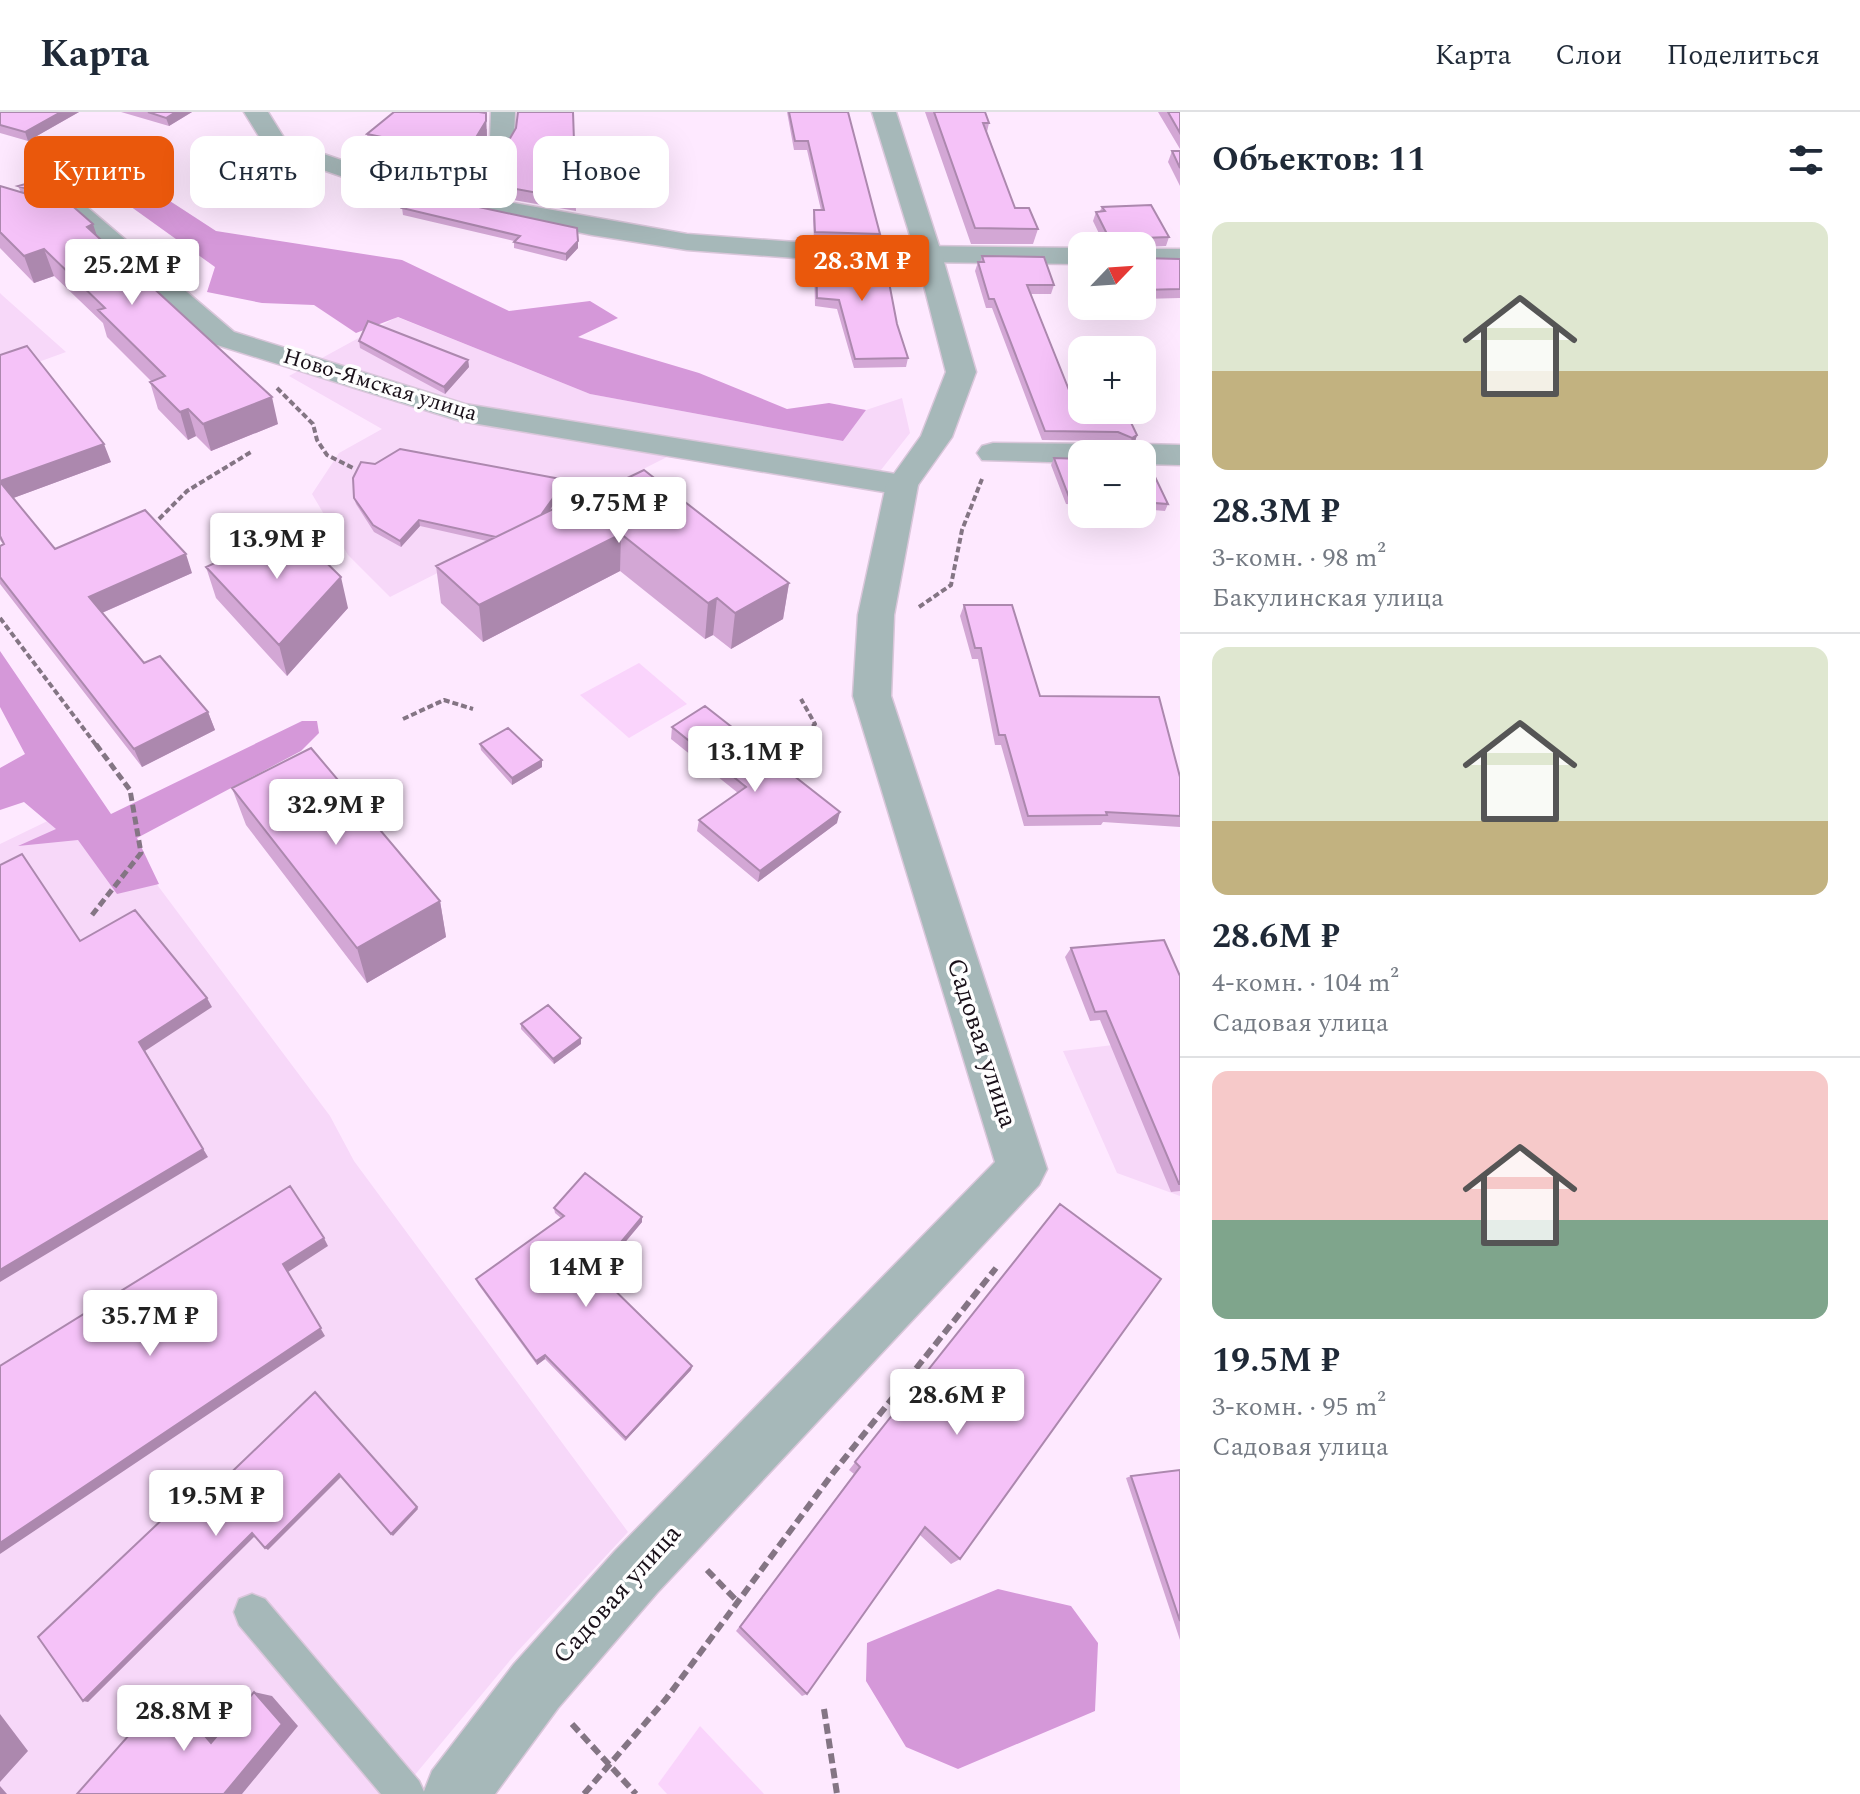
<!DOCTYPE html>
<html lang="ru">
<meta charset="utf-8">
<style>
:root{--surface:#fff;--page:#f6f6f7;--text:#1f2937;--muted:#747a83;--line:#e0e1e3;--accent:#ea580c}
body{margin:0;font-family:Spectral,serif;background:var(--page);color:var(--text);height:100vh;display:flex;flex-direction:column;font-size:30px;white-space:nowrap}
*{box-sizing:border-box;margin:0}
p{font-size:26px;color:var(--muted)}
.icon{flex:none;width:44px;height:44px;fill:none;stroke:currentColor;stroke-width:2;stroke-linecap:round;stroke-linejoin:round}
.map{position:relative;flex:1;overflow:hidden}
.sheet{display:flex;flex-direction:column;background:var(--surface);width:680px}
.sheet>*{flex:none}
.banner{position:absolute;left:24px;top:24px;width:760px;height:72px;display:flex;gap:16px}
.needle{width:52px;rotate:65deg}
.controls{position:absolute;left:1068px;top:120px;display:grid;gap:16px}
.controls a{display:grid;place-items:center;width:88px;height:88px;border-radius:16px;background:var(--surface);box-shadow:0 8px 32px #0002;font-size:40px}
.price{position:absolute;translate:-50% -68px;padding:0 18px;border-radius:8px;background:#fff;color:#222;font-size:26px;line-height:52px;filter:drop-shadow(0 2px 4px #0008)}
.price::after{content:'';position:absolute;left:50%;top:48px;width:24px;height:18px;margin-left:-12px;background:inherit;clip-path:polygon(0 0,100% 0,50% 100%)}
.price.active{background:var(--accent);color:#fff}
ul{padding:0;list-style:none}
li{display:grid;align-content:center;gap:16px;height:424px;padding:0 32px}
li+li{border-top:2px solid var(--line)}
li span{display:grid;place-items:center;height:248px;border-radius:16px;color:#555}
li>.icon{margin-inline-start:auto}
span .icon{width:144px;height:144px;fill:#fffc;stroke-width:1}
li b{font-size:34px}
h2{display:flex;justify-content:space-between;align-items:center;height:96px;padding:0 32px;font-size:34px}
.pill{padding:0 28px;border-radius:16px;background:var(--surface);box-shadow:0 8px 32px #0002;font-size:28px;line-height:72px}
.pill.active{background:var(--accent);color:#fff}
header{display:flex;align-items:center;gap:48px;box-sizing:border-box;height:112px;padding:0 40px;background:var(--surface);border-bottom:2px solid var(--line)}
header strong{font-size:38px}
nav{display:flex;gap:44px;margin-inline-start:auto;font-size:28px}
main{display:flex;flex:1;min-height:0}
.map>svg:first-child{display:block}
.built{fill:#f7d8f9}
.green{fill:#fad4fc}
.forest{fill:#d598d9}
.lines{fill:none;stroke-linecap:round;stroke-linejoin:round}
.service-casing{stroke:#d9c6da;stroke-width:3}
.minor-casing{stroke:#d9c6da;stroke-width:3}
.tertiary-casing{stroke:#d9c6da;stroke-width:3}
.path-far2{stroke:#847584;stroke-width:4;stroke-dasharray:6 3;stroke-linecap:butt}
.path-far1{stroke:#847584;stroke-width:5;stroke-dasharray:8 4;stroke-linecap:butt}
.path{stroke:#847584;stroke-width:6;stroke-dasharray:10 5;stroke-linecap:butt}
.service{fill:#a6b8b9;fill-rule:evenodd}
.minor{fill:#a6b8b9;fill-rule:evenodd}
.tertiary{fill:#a6b8b9;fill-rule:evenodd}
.wall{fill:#d3a7d5}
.shaded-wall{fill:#ac88ae}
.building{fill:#f5c2f8;stroke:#ac88ae;stroke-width:2}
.labels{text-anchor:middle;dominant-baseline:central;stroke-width:7;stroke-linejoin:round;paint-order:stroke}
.far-street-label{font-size:22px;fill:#191019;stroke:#fefefe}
.street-label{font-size:26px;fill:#191019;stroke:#fefefe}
</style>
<header>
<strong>Карта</strong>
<nav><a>Карта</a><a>Слои</a><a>Поделиться</a></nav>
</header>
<main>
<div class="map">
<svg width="1180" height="1682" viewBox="0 0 1180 1682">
<rect width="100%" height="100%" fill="#fee9ff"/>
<path class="built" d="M 0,181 L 2,183 L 66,240 L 0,264 Z
M 397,205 L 590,282 L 843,329 L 866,298 L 902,286 L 910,321 L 866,377 L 667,345 L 390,485 L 348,443 L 312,382 L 339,341 L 382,317 L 289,264 Z
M 93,687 L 330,1004 L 354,1049 L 628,1420 L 517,1540 L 399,1682 L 0,1682 L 0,732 Z
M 1180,925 L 1180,1084 L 1117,1061 L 1063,939 Z"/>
<path class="green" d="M 639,551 L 687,592 L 629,626 L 580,583 Z
M 700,1614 L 764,1682 L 667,1682 L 658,1672 Z"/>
<path class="forest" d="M 70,24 L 216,119 L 402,148 L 509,199 L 590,189 L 618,206 L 578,225 L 699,261 L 787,297 L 829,291 L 866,298 L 843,329 L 590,282 L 398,205 L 356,221 L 314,193 L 262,191 L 207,180 L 215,155 L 95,69 L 24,43 Z
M 0,539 L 111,702 L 302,609 L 317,609 L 319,621 L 301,639 L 137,726 L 159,772 L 117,782 L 78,728 L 18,734 L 56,717 L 24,690 L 0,698 L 0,656 L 25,642 L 0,595 Z
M 998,1477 L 1071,1494 L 1098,1531 L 1095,1599 L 958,1657 L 906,1635 L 866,1569 L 867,1531 Z"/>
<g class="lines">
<g class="service-casing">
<path id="service" d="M 252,1482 L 265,1487 L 419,1669 L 425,1682 L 381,1682 L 239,1513 L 234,1500 L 239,1487 Z"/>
</g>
<g class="minor-casing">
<path id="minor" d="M 244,0 L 268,0 L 286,29 L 373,59 L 458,80 L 490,26 L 491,0 L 515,0 L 514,26 L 480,85 L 687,122 L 836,133 L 1082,136 L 1082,152 L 836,149 L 687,138 L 592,123 L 456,95 L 355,69 L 268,39 Z
M 0,77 L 40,90 L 87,95 L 234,220 L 465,292 L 902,363 L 914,366 L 918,373 L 914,380 L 902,383 L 460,309 L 214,232 L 71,107 L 37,106 L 0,94 Z
M 1142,137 L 1180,137 L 1180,153 L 1142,153 Z
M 993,331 L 1114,332 L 1128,339 L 1142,332 L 1180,333 L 1180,353 L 1142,352 L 1142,342 L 1082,342 L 1082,351 L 982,348 L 977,341 L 982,334 Z"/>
</g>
<g class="tertiary-casing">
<path id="tertiary" d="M 872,0 L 896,0 L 942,143 L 976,260 L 952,325 L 918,373 L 894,503 L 891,584 L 1047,1057 L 1039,1073 L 657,1481 L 558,1596 L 495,1682 L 423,1682 L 432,1659 L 514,1552 L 615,1439 L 995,1050 L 853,584 L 858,503 L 886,373 L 921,324 L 946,260 L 916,143 Z"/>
</g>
<path class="path-far2" d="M 277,276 L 313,312 L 317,328 L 327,343 L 353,356
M 159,407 L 187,379 L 251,340
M 919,495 L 951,473 L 962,418 L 982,367
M 0,506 L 96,633
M 403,607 L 444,588 L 473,597
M 793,633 L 815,612 L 801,587"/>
<path class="path-far1" d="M 756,632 L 780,645
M 773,652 L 795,631
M 92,803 L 141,741 L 130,678 L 95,631"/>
<path class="path" d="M 707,1458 L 737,1489
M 824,1597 L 837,1682
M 572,1612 L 636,1682
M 584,1682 L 666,1587 L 833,1361 L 996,1156"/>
<use href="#service" class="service"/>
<use href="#minor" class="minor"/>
<use href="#tertiary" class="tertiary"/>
</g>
<path class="wall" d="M 0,0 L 79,0 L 28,29 L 0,21 Z
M 121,0 L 192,0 L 169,14 Z
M 573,0 L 576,99 L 485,83 L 484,71 L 516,16 Z
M 787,0 L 848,0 L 880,122 L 879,131 L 814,128 L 813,107 L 814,98 L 821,98 L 807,38 L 794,38 Z
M 925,0 L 985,0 L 989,11 L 987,20 L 1015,96 L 1038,117 L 1033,132 L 971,132 Z
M 1158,0 L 1180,0 L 1180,37 Z
M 487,17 L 487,25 L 457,77 L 438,72 L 436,56 L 440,53 L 369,38 L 367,22 Z
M 1172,39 L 1180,39 L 1180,74 L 1168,50 Z
M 0,74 L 21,80 L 18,74 L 41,81 L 41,83 L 97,124 L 278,312 L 211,339 L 196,324 L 188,328 L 158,297 L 150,270 L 151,269 L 107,225 L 103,211 L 54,164 L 34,171 L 0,136 Z
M 1102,95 L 1169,125 L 1166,134 L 1143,135 L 1143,146 L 1180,147 L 1180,186 L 1142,187 L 1142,134 L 1105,134 L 1093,109 L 1096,100 L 1100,99 Z
M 402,96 L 578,136 L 566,149 L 514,136 L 514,129 L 403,103 Z
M 816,142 L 897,212 L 908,246 L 906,255 L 854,256 L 837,197 L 815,194 L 814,150 Z
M 982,144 L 1054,173 L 1051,182 L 1031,182 L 1073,288 L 1137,323 L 1134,333 L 1128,336 L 1114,329 L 1042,328 L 992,196 L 986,196 L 975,159 L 978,150 L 980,150 Z
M 359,229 L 468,248 L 469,255 L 445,282 L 360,236 Z
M 0,243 L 111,350 L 13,386 L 55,437 L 192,461 L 102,501 L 144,551 L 208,600 L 215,618 L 142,655 L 0,472 L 0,434 L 3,432 L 0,428 Z
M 1142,342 L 1143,347 L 1168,392 L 1165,399 L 1142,397 Z
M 1054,346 L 1082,347 L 1082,393 L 1066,392 L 1051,353 Z
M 566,368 L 566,375 L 549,399 L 619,370 L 789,471 L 783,507 L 731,537 L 713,523 L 705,527 L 620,459 L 483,530 L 441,491 L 436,454 L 487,429 L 420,414 L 401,435 L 374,420 L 356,392 L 354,386 Z
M 206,455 L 348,496 L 287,564 L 216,486 Z
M 964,493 L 1040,584 L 1180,665 L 1180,715 L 1103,710 L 1101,713 L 1024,714 L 1001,633 L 995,633 L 978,547 L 972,547 L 960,504 Z
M 672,615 L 837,711 L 758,770 L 697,719 L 699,708 L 738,681 L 671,627 Z
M 480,632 L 542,648 L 542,655 L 512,673 L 481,638 Z
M 232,676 L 440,789 L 446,825 L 367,871 L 246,713 Z
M 1071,836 L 1180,864 L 1180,1079 L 1171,1080 L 1100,908 L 1090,909 L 1065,845 Z
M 521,912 L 581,932 L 554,952 L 521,917 Z
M 1060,1092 L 960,1447 L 951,1452 L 920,1423 L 807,1582 L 802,1584 L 736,1519 L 854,1362 L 849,1358 Z
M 554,1096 L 642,1105 L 642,1110 L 599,1162 L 692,1254 L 691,1258 L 625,1329 L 545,1247 L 537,1253 L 478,1172 L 476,1167 L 561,1106 L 555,1101 Z
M 1180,1358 L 1180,1528 L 1126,1366 L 1131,1364 Z"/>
<path class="shaded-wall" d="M 61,0 L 79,0 L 28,29 L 25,20 Z
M 176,0 L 192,0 L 169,14 L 166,6 Z
M 486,1 L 487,25 L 457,77 L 455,60 Z
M 93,112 L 102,139 L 87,115 Z
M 578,129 L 578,136 L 566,149 L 566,142 Z
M 44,137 L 54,164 L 34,171 L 24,144 Z
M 468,248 L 469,255 L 445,282 L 444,275 Z
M 272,285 L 278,312 L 211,339 L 203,312 Z
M 188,297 L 196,324 L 188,328 L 180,300 Z
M 1137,323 L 1134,333 L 1128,336 L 1132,326 Z
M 104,332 L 111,350 L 8,388 L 0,369 Z
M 566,368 L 566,375 L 522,437 L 521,430 Z
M 419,408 L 420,414 L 401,435 L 400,429 Z
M 621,422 L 620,459 L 483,530 L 479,493 Z
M 186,442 L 192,461 L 97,503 L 89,485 Z
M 341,465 L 348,496 L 287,564 L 279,533 Z
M 789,471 L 783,507 L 731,537 L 735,501 Z
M 717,486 L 713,523 L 705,527 L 708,491 Z
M 208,600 L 215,618 L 142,655 L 134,637 Z
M 542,648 L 542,655 L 512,673 L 512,666 Z
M 840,700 L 837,711 L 758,770 L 760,759 Z
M 440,789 L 446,825 L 367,871 L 357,836 Z
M 207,886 L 212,895 L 145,939 L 208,1045 L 0,1170 L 0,1158 L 139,930 Z
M 581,926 L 581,932 L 554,952 L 553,947 Z
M 642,1105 L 642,1110 L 596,1165 L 596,1160 Z
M 324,1126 L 328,1134 L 288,1160 L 325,1224 L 0,1442 L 0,1431 L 283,1152 Z
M 545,1243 L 545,1247 L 537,1253 L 536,1249 Z
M 692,1254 L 691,1258 L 625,1329 L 626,1326 Z
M 339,1362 L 341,1365 L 268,1438 L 265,1436 Z
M 417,1395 L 418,1397 L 393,1424 L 391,1422 Z
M 252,1421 L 255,1424 L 88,1590 L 83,1589 Z
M 167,1580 L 189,1584 L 231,1633 L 211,1631 Z
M 254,1580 L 272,1584 L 298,1614 L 242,1682 L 224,1682 Z
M 0,1602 L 28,1639 L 0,1670 Z
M 0,1674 L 7,1682 L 0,1682 Z"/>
<path class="building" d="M 0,0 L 61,0 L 25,20 L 0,13 Z
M 148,0 L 176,0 L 166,6 Z
M 394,0 L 479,0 L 486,1 L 486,9 L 455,60 L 436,56 L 455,40 L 367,22 Z
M 518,0 L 573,0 L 576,88 L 484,71 L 516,16 Z
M 789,0 L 848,0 L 880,122 L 815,120 L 814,98 L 824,98 L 808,29 L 795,29 Z
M 934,0 L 985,0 L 989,11 L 983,11 L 1015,96 L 1029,96 L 1038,117 L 975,116 Z
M 1168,0 L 1180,0 L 1180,21 Z
M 1172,39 L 1180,39 L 1180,56 Z
M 29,71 L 41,81 L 18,74 Z
M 0,74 L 27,82 L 60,83 L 93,112 L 87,115 L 272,285 L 203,312 L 188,297 L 180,300 L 150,270 L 165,264 L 98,198 L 105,196 L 44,137 L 24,144 L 0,120 Z
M 418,82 L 577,116 L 578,129 L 566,142 L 514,130 L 520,124 L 402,96 Z
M 1151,93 L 1169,125 L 1143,126 L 1143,146 L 1180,147 L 1180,177 L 1142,178 L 1142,134 L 1113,134 L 1096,100 L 1105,99 L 1102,95 Z
M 816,142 L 884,144 L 897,212 L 908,246 L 855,247 L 839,188 L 817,186 Z
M 982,144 L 1044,145 L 1054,173 L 1027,173 L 1073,288 L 1082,288 L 1082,298 L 1125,298 L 1137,323 L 1132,326 L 1118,320 L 1045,319 L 994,187 L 989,187 L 978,150 L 984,150 Z
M 368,209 L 468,248 L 444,275 L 359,229 Z
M 27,234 L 104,332 L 0,369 L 0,243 Z
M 400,337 L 566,368 L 541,403 L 496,425 L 419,408 L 400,429 L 373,413 L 354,386 L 353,366 L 361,350 L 375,352 Z
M 1088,338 L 1142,338 L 1143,347 L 1147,348 L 1168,392 L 1142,390 L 1142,342 L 1086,342 Z
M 1054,346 L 1082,347 L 1082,386 L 1069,385 Z
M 644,358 L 789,471 L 735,501 L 717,486 L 708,491 L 621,422 L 479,493 L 436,454 L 615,367 L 619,370 Z
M 0,370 L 55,437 L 145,398 L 186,442 L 89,485 L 144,551 L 160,544 L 208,600 L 134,637 L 0,465 L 0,434 L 4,432 L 0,424 Z
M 291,416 L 341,465 L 279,533 L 206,455 Z
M 964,493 L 1012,493 L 1040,584 L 1159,585 L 1180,665 L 1180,704 L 1106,700 L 1107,703 L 1028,704 L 1005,623 L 999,623 L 981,536 L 975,536 Z
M 705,594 L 840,700 L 760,759 L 699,708 L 746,675 L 672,615 Z
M 508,616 L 542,648 L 512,666 L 480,632 Z
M 311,636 L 440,789 L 357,836 L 232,676 Z
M 22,742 L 80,829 L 135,798 L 207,886 L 139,930 L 203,1037 L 0,1158 L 0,753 Z
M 1164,828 L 1180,864 L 1180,1072 L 1179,1072 L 1106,899 L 1095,900 L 1071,836 Z
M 548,893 L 581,926 L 553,947 L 521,912 Z
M 585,1061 L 642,1105 L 596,1160 L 692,1254 L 626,1326 L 545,1243 L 536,1249 L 476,1167 L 564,1104 L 554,1096 Z
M 290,1074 L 324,1126 L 283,1152 L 321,1216 L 0,1431 L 0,1254 Z
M 1060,1092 L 1161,1167 L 960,1447 L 925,1415 L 807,1582 L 740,1515 L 860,1355 L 855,1350 Z
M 315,1280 L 417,1395 L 391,1422 L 339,1362 L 265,1436 L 252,1421 L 83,1589 L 38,1525 L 206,1366 L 215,1376 Z
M 1180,1358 L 1180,1509 L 1131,1364 Z
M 167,1580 L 211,1631 L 254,1580 L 282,1612 L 224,1682 L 77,1682 Z"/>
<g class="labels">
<g class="far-street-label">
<text transform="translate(380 273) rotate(17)">Ново-Ямская улица</text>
</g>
<g class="street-label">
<text transform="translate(982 931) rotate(72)">Садовая улица</text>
<text transform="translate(617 1482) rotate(-48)">Садовая улица</text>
</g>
</g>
</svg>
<div class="controls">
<a><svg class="needle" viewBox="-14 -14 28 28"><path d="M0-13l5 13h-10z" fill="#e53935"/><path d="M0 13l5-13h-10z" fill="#747a83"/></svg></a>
<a>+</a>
<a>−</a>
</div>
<b class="price active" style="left:862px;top:191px">28.3M ₽</b>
<b class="price" style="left:132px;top:195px">25.2M ₽</b>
<b class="price" style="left:619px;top:433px">9.75M ₽</b>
<b class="price" style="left:277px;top:469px">13.9M ₽</b>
<b class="price" style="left:755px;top:682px">13.1M ₽</b>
<b class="price" style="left:336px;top:735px">32.9M ₽</b>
<b class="price" style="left:586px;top:1197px">14M ₽</b>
<b class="price" style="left:150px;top:1246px">35.7M ₽</b>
<b class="price" style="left:957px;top:1325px">28.6M ₽</b>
<b class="price" style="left:216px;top:1426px">19.5M ₽</b>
<b class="price" style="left:184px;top:1641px">28.8M ₽</b>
<div class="banner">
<a class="pill active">Купить</a>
<a class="pill">Снять</a>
<a class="pill">Фильтры</a>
<a class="pill">Новое</a>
</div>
</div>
<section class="sheet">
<h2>Объектов: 11<svg class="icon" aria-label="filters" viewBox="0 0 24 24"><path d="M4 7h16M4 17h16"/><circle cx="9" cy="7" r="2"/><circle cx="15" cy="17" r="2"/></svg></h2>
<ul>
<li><span style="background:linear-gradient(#dfe7d0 60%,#c2b280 0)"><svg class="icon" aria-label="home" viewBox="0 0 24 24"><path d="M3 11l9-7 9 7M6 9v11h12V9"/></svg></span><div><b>28.3M ₽</b><p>3-комн. · 98 m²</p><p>Бакулинская улица</p></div></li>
<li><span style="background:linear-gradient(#dfe7d0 70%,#c2b280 0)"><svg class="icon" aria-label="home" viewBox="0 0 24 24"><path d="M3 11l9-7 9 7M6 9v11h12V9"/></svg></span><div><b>28.6M ₽</b><p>4-комн. · 104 m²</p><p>Садовая улица</p></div></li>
<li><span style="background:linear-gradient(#f6c9c9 60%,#7fa58c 0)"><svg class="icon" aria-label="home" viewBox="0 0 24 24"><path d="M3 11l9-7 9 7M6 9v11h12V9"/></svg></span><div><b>19.5M ₽</b><p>3-комн. · 95 m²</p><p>Садовая улица</p></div></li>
</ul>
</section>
</main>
